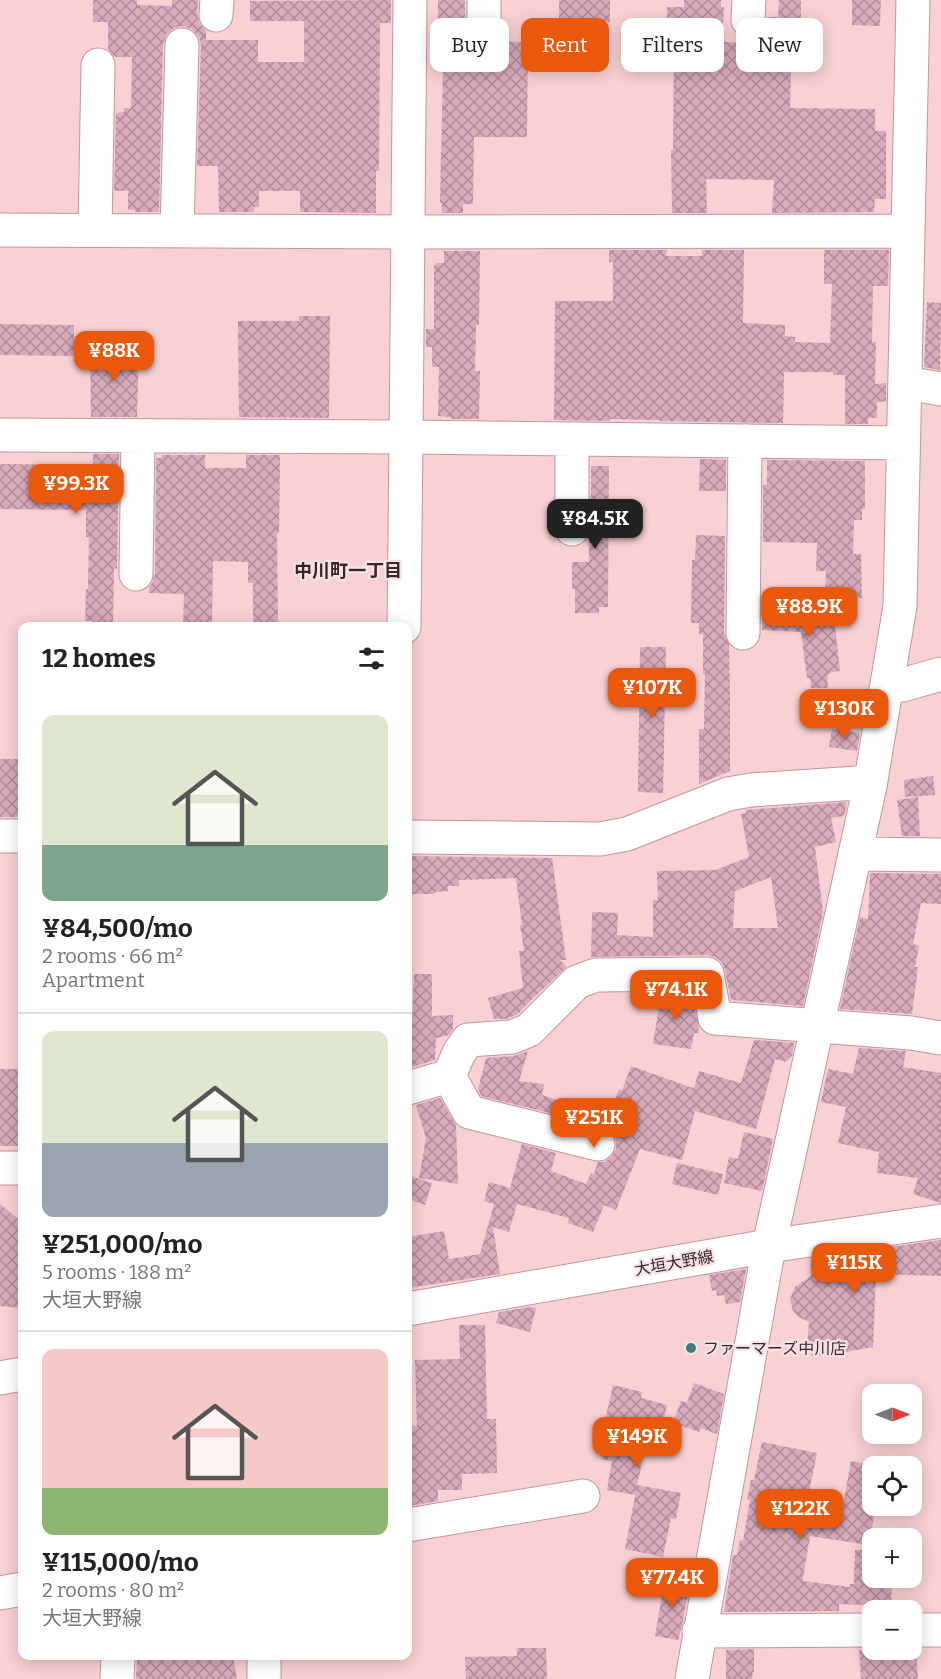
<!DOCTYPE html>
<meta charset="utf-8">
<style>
:root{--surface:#fff;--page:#f2f2f2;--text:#222;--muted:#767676;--line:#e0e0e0;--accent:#ea580c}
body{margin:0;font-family:Bitter,"Noto Sans JP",serif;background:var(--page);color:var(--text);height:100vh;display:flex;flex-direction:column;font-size:22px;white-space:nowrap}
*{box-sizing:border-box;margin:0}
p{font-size:20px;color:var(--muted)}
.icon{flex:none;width:33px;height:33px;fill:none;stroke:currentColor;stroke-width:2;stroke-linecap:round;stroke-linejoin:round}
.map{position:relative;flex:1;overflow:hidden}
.details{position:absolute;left:18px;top:622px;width:394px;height:1038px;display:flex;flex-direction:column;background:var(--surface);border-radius:12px;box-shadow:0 3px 15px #0003}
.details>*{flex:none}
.top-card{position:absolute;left:430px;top:18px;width:420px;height:54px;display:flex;gap:12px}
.needle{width:39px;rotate:90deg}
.tools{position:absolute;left:862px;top:1384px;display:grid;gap:12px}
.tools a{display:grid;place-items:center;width:60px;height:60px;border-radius:12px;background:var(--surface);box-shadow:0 3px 15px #0003;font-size:30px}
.price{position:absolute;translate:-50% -51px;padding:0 14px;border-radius:12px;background:var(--accent);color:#fff;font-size:20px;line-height:39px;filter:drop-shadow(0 2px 3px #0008)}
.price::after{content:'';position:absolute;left:50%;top:36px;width:18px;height:14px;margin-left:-9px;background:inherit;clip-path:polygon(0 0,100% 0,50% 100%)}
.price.active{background:#222;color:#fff}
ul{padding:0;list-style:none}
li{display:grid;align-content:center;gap:12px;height:318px;padding:0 24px}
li+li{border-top:2px solid var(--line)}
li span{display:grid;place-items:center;height:186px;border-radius:12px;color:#555}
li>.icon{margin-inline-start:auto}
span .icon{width:108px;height:108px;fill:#fffc;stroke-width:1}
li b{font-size:26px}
h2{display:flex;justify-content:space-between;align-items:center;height:72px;padding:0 24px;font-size:26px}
.chip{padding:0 21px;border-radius:12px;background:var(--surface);box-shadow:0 3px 15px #0003;font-size:21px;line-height:54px}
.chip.active{background:var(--accent);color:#fff}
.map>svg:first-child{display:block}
.building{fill:url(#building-cross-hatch);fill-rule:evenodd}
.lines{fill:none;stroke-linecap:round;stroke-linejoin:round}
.minor-casing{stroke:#c59599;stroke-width:35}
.major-casing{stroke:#c59599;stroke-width:35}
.minor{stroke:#fff;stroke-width:33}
.major{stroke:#fff;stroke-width:33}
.poi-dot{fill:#398280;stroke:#f8e3e4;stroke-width:2}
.labels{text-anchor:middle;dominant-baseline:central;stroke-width:4.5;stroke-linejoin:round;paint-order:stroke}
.street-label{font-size:16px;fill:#3a2628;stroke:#f8e3e4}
.poi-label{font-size:16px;fill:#3a2628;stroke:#f8e3e4;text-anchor:start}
.neighbourhood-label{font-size:18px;font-weight:bold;fill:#3a2628;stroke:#f8e3e4}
</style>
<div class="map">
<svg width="941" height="1679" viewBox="0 0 941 1679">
<defs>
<pattern id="building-cross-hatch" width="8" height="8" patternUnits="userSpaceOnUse" patternTransform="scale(1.5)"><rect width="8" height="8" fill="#d8aabc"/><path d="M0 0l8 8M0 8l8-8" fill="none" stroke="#b08a99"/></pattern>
</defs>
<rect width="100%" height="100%" fill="#f9d0d3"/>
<path class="building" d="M 93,0 L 137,0 L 137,5 L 172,6 L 172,0 L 198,0 L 197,14 L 200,24 L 206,31 L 206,40 L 258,40 L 258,62 L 304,62 L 304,21 L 250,21 L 250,1 L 391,0 L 391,23 L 380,23 L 379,171 L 376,171 L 376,213 L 300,212 L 300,191 L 259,191 L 259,207 L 254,207 L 254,212 L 219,212 L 218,166 L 197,166 L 201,45 L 199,37 L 192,29 L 182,26 L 174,28 L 166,35 L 163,44 L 159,212 L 135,212 L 135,210 L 128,210 L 128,191 L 114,191 L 116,113 L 124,112 L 124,108 L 131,108 L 132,57 L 115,57 L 108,49 L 108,22 L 93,22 Z
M 438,0 L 465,0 L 465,21 L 468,30 L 470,33 L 470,41 L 528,42 L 527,137 L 474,137 L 473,204 L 463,204 L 463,213 L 442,213 L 442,203 L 440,203 L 444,23 L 438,23 Z
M 559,0 L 610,0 L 610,22 L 559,22 Z
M 684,0 L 721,0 L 721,7 L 724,7 L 722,42 L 765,43 L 767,17 L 778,17 L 779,0 L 801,0 L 801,26 L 792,26 L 790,108 L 875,109 L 875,131 L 886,131 L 886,199 L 875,199 L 874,212 L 772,213 L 774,180 L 706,179 L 707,213 L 672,213 L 671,150 L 673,150 L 674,49 L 666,49 L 667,7 L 684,7 Z
M 852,0 L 881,0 L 880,26 L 852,25 Z
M 609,250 L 667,250 L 666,256 L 702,256 L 702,250 L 744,250 L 743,323 L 785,325 L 785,336 L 795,337 L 795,342 L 830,343 L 832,284 L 824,284 L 824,250 L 889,250 L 888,286 L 873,286 L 872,342 L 876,342 L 875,384 L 886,383 L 886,401 L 877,402 L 877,418 L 868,418 L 868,424 L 845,424 L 845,375 L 833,375 L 833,372 L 784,372 L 783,423 L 660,421 L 660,420 L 610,419 L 610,421 L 554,420 L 555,301 L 613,301 L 613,262 L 609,262 Z
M 444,251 L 480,251 L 479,325 L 476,325 L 475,371 L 480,371 L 479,419 L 450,419 L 450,417 L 438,416 L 439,367 L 432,367 L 432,347 L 426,347 L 426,329 L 434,329 L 434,265 L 436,265 L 436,263 L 444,263 Z
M 927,302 L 941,303 L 940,370 L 924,367 Z
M 299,316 L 330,316 L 329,418 L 239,417 L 238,321 L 299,321 Z
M 0,324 L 74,325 L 74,356 L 0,355 Z
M 90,347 L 139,348 L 137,417 L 91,417 Z
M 93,454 L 119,454 L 117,569 L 114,568 L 113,626 L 93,626 L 93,621 L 85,621 L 86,589 L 88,589 L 89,537 L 86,537 L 86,510 L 0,509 L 0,464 L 93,465 Z
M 162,455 L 205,455 L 205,468 L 246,468 L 246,455 L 280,455 L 279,533 L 277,533 L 278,624 L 253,623 L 253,583 L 248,583 L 248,562 L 213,561 L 212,627 L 183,627 L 184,594 L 149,593 L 149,587 L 152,583 L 155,574 L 156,458 L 162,458 Z
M 700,459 L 726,460 L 726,491 L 699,491 Z
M 767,460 L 865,461 L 865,509 L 862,509 L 862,520 L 854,520 L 853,554 L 861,554 L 862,598 L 850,597 L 850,602 L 848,602 L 848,606 L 825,606 L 826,571 L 816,571 L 817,543 L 763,542 L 763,485 L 767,485 Z
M 591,466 L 609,466 L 608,607 L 599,607 L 599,613 L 575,613 L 575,589 L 572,589 L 572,562 L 589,562 L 589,536 L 591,529 Z
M 696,535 L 725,536 L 724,633 L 729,644 L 730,693 L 730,771 L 699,784 L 699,729 L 704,729 L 705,674 L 703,674 L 703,634 L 699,634 L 699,623 L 691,623 L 692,560 L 695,560 Z
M 762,606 L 833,608 L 840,671 L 829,673 L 829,675 L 827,675 L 828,688 L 811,688 L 810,678 L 807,678 L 801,632 L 762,630 Z
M 640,647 L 666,647 L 663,793 L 638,792 Z
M 832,729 L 860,733 L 857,751 L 829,747 Z
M 0,759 L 22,759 L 22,817 L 0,817 Z
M 933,776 L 935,795 L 905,797 L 904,780 Z
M 918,797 L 920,836 L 902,836 L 897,800 Z
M 847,802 L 844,816 L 831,818 L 836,842 L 815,847 L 823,912 L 803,1006 L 731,1000 L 725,970 L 722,962 L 715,957 L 707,955 L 591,957 L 592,912 L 618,913 L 617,935 L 653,937 L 653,900 L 658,900 L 657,871 L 715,870 L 749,857 L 741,814 L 746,813 L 746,810 ZM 771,877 L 778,928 L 733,928 L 735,891 Z
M 408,856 L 552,858 L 566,960 L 560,960 L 567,967 L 530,1001 L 518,1014 L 506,1019 L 494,1019 L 488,998 L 523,988 L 519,951 L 524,951 L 520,925 L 522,925 L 516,878 L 459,880 L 459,886 L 448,886 L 448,891 L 435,892 L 435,894 L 408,894 Z
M 870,873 L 941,874 L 941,904 L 921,903 L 913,944 L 919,946 L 915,967 L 918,967 L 912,1014 L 840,1009 L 860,917 L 868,919 Z
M 414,974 L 432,974 L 432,1016 L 453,1015 L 453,1029 L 449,1035 L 436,1038 L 435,1060 L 408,1068 L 408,1023 L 412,1023 Z
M 661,993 L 691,993 L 699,1026 L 698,1033 L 694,1033 L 691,1049 L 653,1044 Z
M 754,1040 L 794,1043 L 792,1056 L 785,1062 L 775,1059 L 756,1129 L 695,1111 L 682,1160 L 640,1149 L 616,1210 L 604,1205 L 593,1232 L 568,1223 L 569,1218 L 517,1204 L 509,1232 L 493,1227 L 500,1274 L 408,1288 L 408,1259 L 412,1258 L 408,1237 L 444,1231 L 449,1259 L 480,1254 L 494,1204 L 484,1201 L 489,1182 L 510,1188 L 522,1144 L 556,1153 L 551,1171 L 586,1184 L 591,1173 L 594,1174 L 598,1162 L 604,1162 L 611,1157 L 616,1149 L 616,1138 L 611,1130 L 603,1126 L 481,1096 L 478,1089 L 486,1058 L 514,1056 L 528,1051 L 519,1081 L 544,1084 L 542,1095 L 609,1117 L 619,1089 L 622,1091 L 631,1066 L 690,1087 L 694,1088 L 699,1071 L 741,1083 Z
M 859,1048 L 906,1051 L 903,1067 L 941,1073 L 941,1203 L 913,1194 L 918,1178 L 877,1173 L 879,1152 L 838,1143 L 846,1107 L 821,1102 L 828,1069 L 853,1074 Z
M 0,1069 L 22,1069 L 22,1146 L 0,1146 Z
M 440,1098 L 456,1125 L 458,1184 L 419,1178 L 426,1138 L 416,1105 Z
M 744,1132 L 773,1139 L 762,1191 L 724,1183 L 729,1157 L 738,1159 Z
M 677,1163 L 723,1174 L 718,1195 L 672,1184 Z
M 408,1175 L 432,1183 L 425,1205 L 408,1199 Z
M 0,1204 L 22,1222 L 22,1308 L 0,1306 Z
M 941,1240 L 941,1276 L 876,1274 L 873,1347 L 825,1356 L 811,1356 L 811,1347 L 807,1347 L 809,1322 L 799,1317 L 793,1311 L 790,1299 L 795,1287 L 811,1276 L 811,1259 L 839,1255 L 882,1257 L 883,1248 Z
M 746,1269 L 740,1302 L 726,1304 L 724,1295 L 717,1296 L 716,1290 L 712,1291 L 709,1275 Z
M 531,1307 L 536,1308 L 530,1332 L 496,1323 L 499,1312 Z
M 459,1325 L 485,1325 L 487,1419 L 496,1419 L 497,1473 L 462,1474 L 462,1490 L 438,1490 L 438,1501 L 408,1506 L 408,1426 L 417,1426 L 415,1360 L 460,1359 Z
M 694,1383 L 724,1394 L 717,1434 L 701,1428 L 699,1432 L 673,1423 L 681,1401 L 687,1403 Z
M 613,1385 L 642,1392 L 641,1398 L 667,1405 L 662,1426 L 651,1423 L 637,1485 L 681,1493 L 676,1519 L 671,1518 L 663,1557 L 625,1549 L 636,1491 L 635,1495 L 607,1490 L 612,1461 L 602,1459 L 599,1447 Z
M 762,1442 L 817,1453 L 804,1517 L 840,1522 L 851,1461 L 873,1465 L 873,1506 L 876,1506 L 869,1545 L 810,1536 L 803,1578 L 803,1581 L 850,1587 L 850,1584 L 854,1584 L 855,1550 L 873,1550 L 873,1578 L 892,1578 L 891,1606 L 839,1604 L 839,1611 L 724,1612 L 733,1555 L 737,1555 L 740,1540 L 743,1541 L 750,1500 L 747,1500 L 751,1480 L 754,1480 Z
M 665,1578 L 690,1582 L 683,1621 L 678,1640 L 655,1636 Z
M 517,1648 L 546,1648 L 547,1679 L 466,1679 L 465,1657 L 517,1656 Z
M 754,1649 L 754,1672 L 753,1672 L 752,1679 L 726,1679 L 726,1650 Z
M 859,1650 L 916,1650 L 918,1679 L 861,1679 Z
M 137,1656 L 233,1656 L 237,1679 L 136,1679 Z"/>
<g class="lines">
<g class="minor-casing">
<path id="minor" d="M 216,15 L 217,0
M 748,20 L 749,0
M 484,21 L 484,0
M 0,230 L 409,232 L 908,231
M 95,230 L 98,65
M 177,230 L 182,45
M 905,383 L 941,389
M 0,435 L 406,437 L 903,443
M 572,439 L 572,529
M 136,574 L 138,436
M 404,627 C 406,418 409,209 410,0
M 743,633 L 745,441
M 888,686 L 902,685 L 941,674
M 0,836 L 22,836
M 408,837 L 600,839 L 627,834 L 728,794 L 751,790 L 857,783 L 870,786
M 855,854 L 941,855
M 449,1076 L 469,1112 L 598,1144
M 408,1088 L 449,1076 L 459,1053 L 468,1040 L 512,1037 L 529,1030 L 577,982 L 596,975 L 707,974 L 715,1018 L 911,1033 L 941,1038
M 0,1168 L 22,1168
M 408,1525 L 583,1496
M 0,1593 L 22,1589
M 912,1630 L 941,1630
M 699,1631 L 873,1630
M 264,1656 L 264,1679
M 117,1679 L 118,1656
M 692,1679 L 769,1246 L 870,786 L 900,606 L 913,0"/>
</g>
<g class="major-casing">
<path id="major" d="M 408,1309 L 769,1246 L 941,1221
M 0,1378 L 22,1374"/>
</g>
<use href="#minor" class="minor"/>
<use href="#major" class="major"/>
</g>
<circle class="poi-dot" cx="691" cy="1348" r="6"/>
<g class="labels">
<g class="street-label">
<text transform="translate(674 1263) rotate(-10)">大垣大野線</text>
</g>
<g class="poi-label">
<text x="703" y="1348">ファーマーズ中川店</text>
</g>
<g class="neighbourhood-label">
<text x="348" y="571">中川町一丁目</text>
</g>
</g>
</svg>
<div class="tools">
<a><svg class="needle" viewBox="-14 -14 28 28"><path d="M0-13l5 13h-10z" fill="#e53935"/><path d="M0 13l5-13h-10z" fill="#767676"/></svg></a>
<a><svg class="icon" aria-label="locate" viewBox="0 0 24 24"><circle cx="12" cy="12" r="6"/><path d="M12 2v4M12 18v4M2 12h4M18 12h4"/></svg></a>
<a>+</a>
<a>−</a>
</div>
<b class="price" style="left:114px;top:382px">¥88K</b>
<b class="price" style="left:76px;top:515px">¥99.3K</b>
<b class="price active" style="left:595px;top:550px">¥84.5K</b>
<b class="price" style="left:809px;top:638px">¥88.9K</b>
<b class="price" style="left:652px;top:719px">¥107K</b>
<b class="price" style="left:844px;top:740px">¥130K</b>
<b class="price" style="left:676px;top:1021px">¥74.1K</b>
<b class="price" style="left:594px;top:1149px">¥251K</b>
<b class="price" style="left:854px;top:1294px">¥115K</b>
<b class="price" style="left:637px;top:1468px">¥149K</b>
<b class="price" style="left:800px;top:1540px">¥122K</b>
<b class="price" style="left:672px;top:1609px">¥77.4K</b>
<div class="top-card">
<a class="chip">Buy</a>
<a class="chip active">Rent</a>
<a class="chip">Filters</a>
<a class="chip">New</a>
</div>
<section class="details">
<h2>12 homes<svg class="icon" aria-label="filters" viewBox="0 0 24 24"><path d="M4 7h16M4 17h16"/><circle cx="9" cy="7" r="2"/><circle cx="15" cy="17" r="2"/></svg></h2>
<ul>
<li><span style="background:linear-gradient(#dfe7d0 70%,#7fa58c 0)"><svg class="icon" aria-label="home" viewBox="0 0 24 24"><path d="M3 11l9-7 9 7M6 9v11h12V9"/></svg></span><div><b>¥84,500/mo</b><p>2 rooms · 66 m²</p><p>Apartment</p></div></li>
<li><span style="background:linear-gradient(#dfe7d0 60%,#9aa5b1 0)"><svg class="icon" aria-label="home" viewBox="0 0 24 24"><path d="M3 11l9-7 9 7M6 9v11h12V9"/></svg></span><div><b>¥251,000/mo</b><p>5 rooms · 188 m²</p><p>大垣大野線</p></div></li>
<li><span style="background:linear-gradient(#f6c9c9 75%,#8fb573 0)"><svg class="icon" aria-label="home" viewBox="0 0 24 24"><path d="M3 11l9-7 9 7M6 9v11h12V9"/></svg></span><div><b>¥115,000/mo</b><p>2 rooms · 80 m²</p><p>大垣大野線</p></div></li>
</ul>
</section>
</div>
